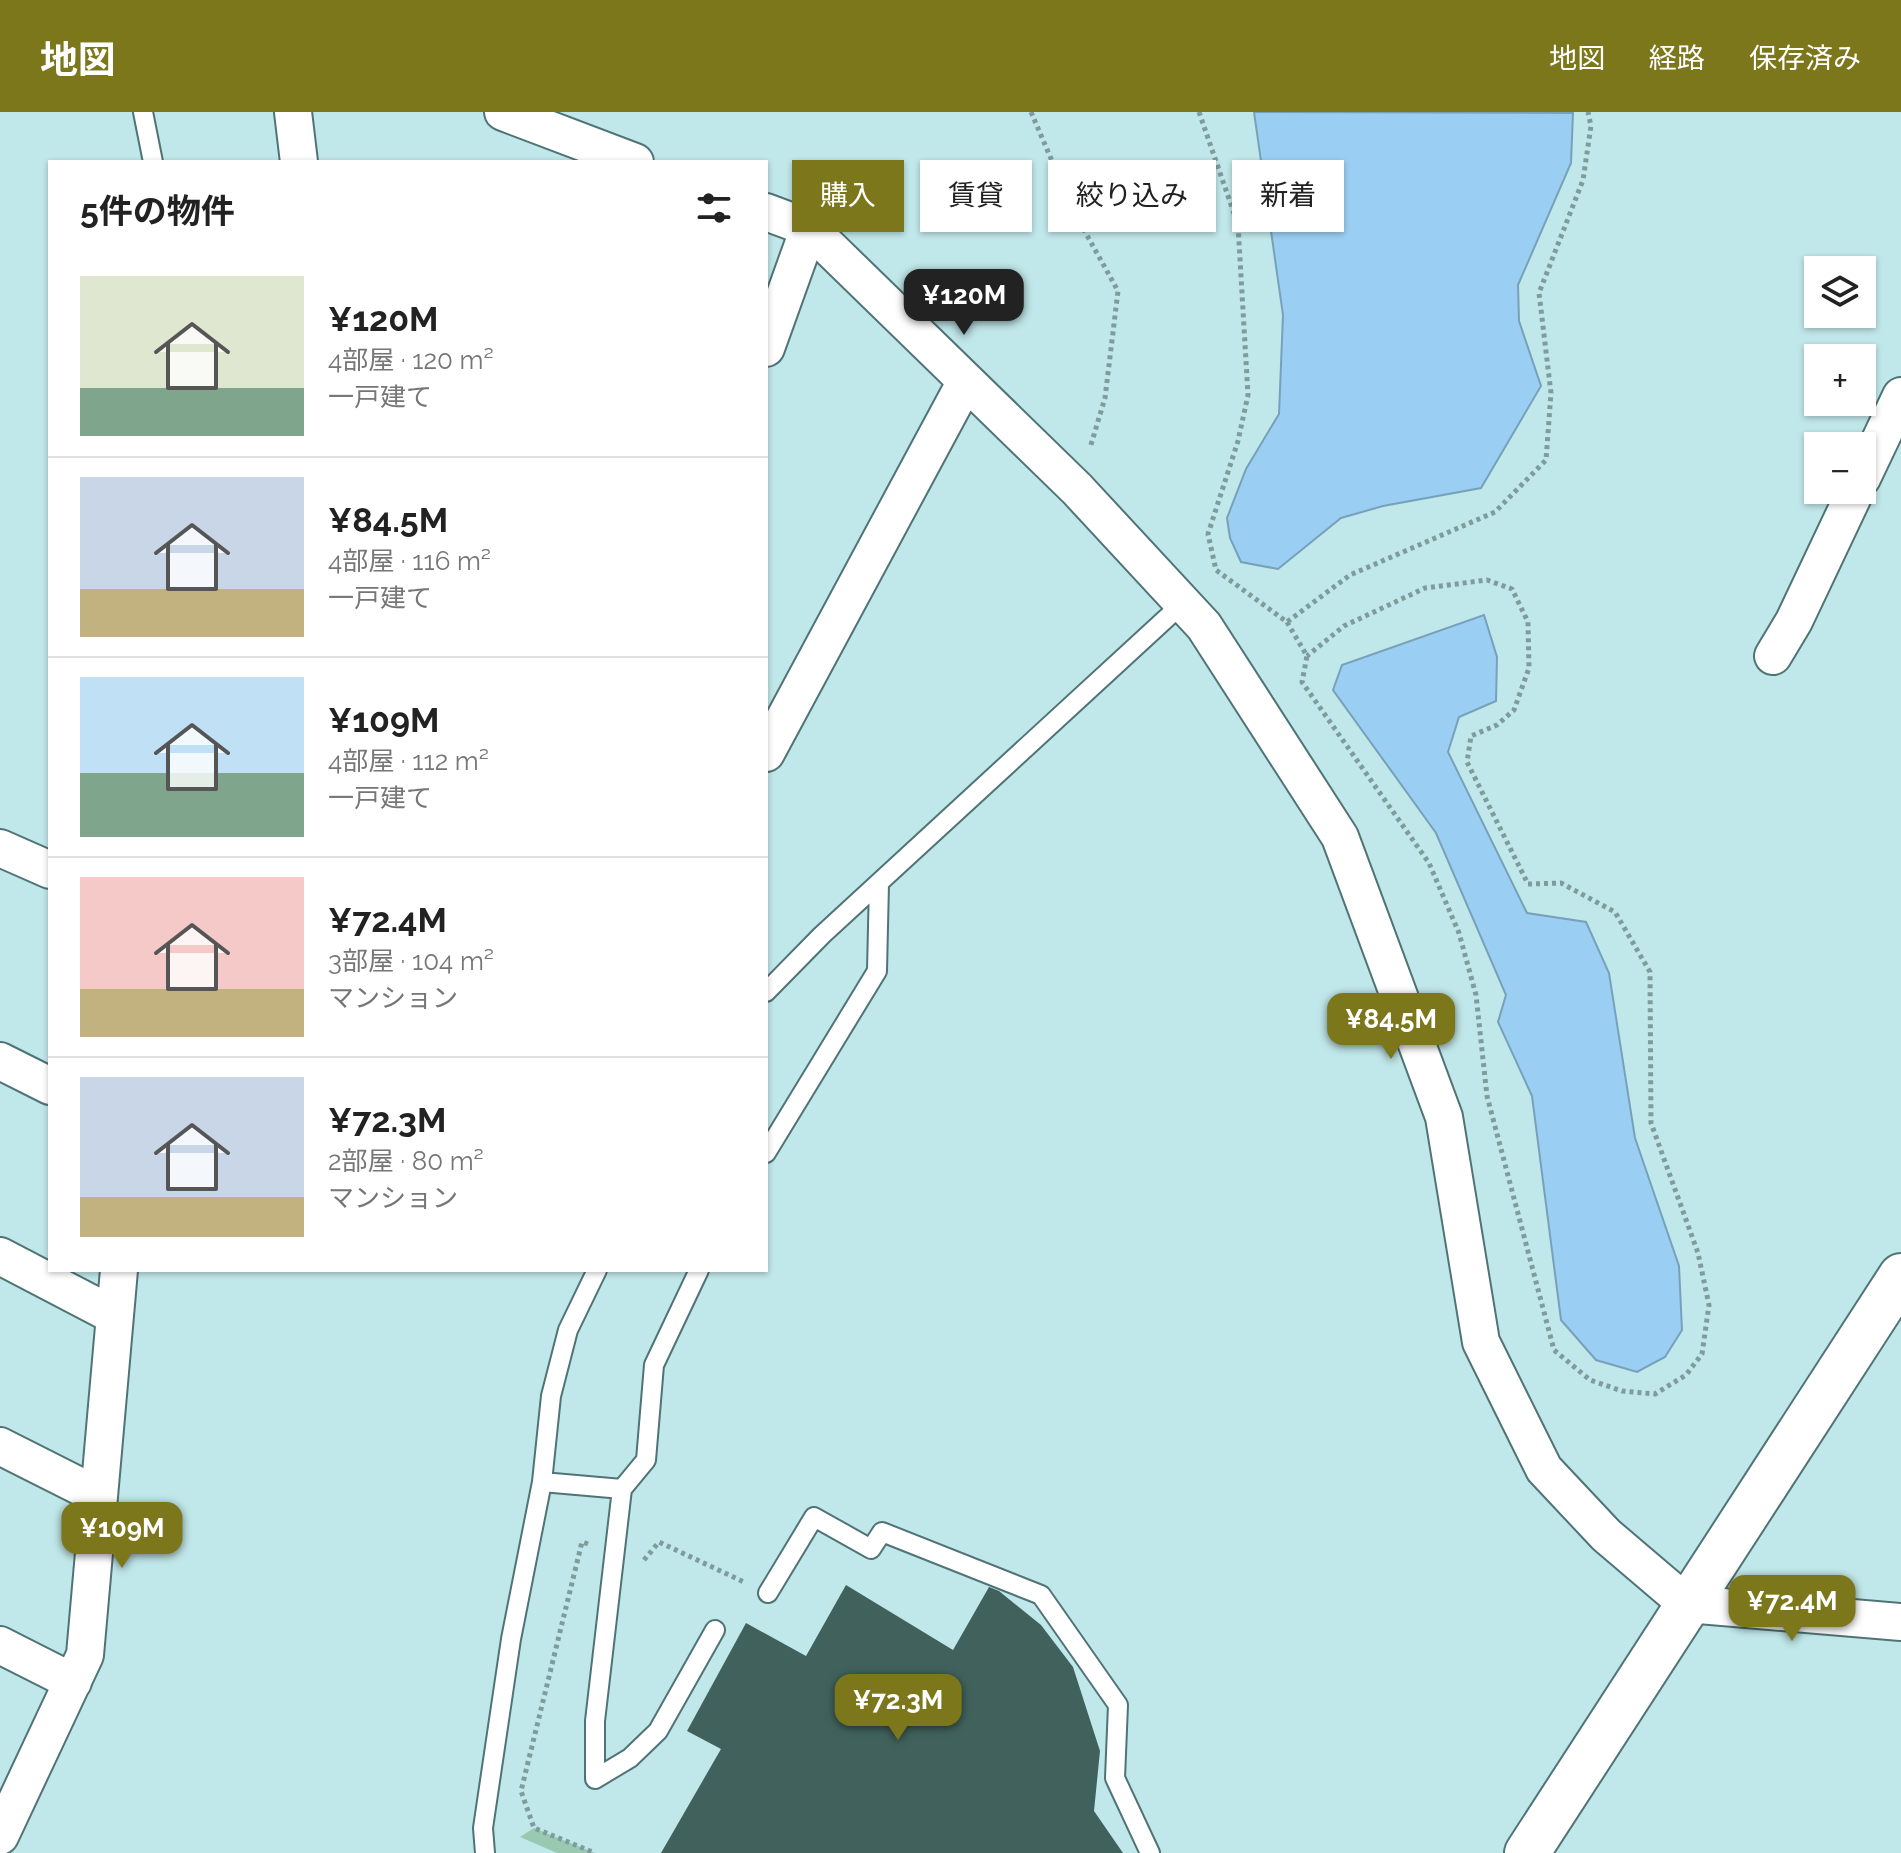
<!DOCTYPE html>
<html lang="ja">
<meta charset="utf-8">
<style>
:root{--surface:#fff;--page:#f2f2f2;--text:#222;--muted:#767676;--line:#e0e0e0;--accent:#7d771c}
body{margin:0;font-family:Raleway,"Noto Sans JP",sans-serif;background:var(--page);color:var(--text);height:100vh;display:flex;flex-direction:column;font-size:30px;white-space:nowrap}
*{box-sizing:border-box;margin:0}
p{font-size:26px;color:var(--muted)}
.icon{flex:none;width:44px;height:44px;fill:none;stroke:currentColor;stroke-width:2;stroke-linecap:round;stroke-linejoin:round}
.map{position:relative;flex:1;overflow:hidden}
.drawer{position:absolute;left:48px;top:48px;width:720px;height:1112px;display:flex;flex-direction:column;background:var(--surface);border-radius:0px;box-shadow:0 2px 6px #0004}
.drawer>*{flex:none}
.top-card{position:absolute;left:792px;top:48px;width:760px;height:72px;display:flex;gap:16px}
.tools{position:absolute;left:1804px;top:144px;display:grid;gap:16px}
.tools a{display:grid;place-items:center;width:72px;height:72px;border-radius:0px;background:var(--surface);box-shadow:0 2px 6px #0004;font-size:40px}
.price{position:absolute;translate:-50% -68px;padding:0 18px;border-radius:16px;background:var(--accent);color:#fff;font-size:26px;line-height:52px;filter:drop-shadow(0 2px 4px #0008)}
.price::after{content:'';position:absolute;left:50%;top:48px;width:24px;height:18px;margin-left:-12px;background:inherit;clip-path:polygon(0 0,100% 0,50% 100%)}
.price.selected{background:#222;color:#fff}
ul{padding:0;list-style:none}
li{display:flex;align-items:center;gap:24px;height:200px;padding:0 32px}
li+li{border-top:2px solid var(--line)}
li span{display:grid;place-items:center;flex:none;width:224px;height:160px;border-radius:0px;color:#555}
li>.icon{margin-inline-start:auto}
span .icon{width:96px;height:96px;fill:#fffc;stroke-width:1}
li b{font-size:34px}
h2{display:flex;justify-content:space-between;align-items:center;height:96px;padding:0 32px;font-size:34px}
.chip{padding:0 28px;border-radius:0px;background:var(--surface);box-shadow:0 2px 6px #0004;font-size:28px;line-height:72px}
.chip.selected{background:var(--accent);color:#fff}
header{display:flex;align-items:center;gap:48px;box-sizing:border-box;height:112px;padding:0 40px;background:var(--accent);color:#fff}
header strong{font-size:38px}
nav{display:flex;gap:44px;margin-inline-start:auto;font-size:28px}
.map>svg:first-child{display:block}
.green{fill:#99c9b1}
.water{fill:#9acff3;stroke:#77a1ba;stroke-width:2}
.building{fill:#41625c}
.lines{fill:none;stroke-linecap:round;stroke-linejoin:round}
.service-casing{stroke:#507376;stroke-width:22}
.minor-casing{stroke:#507376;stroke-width:40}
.tertiary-casing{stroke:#507376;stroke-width:48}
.path{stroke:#7f9c9d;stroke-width:5;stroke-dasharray:4 4;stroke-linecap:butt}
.service{stroke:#fff;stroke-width:18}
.minor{stroke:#fff;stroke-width:36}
.tertiary{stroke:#fff;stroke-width:44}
</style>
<header>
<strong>地図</strong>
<nav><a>地図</a><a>経路</a><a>保存済み</a></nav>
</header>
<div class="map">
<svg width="1901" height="1741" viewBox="0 0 1901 1741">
<rect width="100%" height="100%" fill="#c0e7e9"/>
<path class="green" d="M 534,1716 L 595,1741 L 557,1741 L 520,1725 Z"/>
<path class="water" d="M 1254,0 L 1573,1 L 1571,51 L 1518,173 L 1519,209 L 1541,274 L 1481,376 L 1383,394 L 1341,406 L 1278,457 L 1241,450 L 1230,426 L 1227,406 L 1246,357 L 1279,302 L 1283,203 Z
M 1484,503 L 1497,545 L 1496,589 L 1459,605 L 1448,640 L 1527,801 L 1586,810 L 1609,861 L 1635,1026 L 1679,1154 L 1682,1218 L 1665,1245 L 1637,1260 L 1596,1248 L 1561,1208 L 1532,984 L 1498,910 L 1506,883 L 1436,721 L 1333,578 L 1342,553 Z"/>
<path class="building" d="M 846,1473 L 953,1538 L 989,1475 L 999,1479 L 1041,1513 L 1073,1555 L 1100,1639 L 1094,1699 L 1123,1741 L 661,1741 L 721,1637 L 687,1619 L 746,1511 L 806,1544 Z"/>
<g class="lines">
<g class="service-casing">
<path id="service" d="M 143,0 L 153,50
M 766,880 L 822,823 L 1183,491
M 766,1041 L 877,859 L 879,771
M 542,1370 L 622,1377 L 646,1348 L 654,1253 L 699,1158
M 622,1377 L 595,1609 L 595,1667 L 630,1646 L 658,1619 L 715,1518
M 768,1481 L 814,1405 L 871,1437 L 882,1420 L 1041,1483 L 1118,1593 L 1115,1666 L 1150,1741
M 485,1741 L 483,1716 L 511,1527 L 542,1370 L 551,1284 L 568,1218 L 597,1158"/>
</g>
<g class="minor-casing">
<path id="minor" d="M 293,0 L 299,50
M 503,0 L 635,50
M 766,100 L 809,116 L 1077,377 L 1204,514 L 1340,725 L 1444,1005 L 1481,1230 L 1544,1357 L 1606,1423 L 1687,1492 L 1901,1510
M 766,236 L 809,116
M 1862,366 L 1901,284
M 1773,544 L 1794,509 L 1856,378
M 766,641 L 966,269
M 0,736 L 50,758
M 0,949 L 50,974
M 0,1144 L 115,1204
M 0,1334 L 99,1384
M 0,1533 L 73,1570
M 0,1724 L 85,1543 L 119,1158"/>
</g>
<g class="tertiary-casing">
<path id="tertiary" d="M 1527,1741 L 1901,1164"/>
</g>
<path class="path" d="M 1031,0 L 1073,98 L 1118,179 L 1105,286 L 1090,336
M 1199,0 L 1238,113 L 1248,283 L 1238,329 L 1208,422 L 1216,458 L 1287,510 L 1350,463 L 1495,400 L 1546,348 L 1551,281 L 1539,181 L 1583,68 L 1591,14 L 1588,0
M 1287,510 L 1307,544 L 1302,570 L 1429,751 L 1459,821 L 1476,883 L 1487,984 L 1554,1238 L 1590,1268 L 1622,1279 L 1655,1282 L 1686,1263 L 1702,1242 L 1709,1193 L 1698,1141 L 1651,1011 L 1650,860 L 1615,800 L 1561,771 L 1528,772 L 1467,650 L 1471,624 L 1497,613 L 1514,598 L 1529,556 L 1528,510 L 1512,477 L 1487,468 L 1425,476 L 1344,514 L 1307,544
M 588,1432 L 582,1430 L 521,1679 L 534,1716 L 595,1741
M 644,1448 L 659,1430 L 744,1470"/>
<use href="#service" class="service"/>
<use href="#minor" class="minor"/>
<use href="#tertiary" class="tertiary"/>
</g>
</svg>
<div class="tools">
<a><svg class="icon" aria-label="layers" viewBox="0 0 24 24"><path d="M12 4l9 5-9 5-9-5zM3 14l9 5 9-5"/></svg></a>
<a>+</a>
<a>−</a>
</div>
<b class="price selected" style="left:964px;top:225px">¥120M</b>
<b class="price" style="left:1391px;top:949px">¥84.5M</b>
<b class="price" style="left:122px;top:1458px">¥109M</b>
<b class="price" style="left:1792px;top:1531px">¥72.4M</b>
<b class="price" style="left:898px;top:1630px">¥72.3M</b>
<div class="top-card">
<a class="chip selected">購入</a>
<a class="chip">賃貸</a>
<a class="chip">絞り込み</a>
<a class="chip">新着</a>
</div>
<section class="drawer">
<h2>5件の物件<svg class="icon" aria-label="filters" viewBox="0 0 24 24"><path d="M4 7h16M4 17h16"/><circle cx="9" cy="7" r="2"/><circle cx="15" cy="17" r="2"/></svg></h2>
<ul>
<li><span style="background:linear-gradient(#dfe7d0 70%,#7fa58c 0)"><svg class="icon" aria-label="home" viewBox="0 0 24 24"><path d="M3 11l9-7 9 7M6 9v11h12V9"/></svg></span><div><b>¥120M</b><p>4部屋 · 120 m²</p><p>一戸建て</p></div></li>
<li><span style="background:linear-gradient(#c9d6e8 70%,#c2b280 0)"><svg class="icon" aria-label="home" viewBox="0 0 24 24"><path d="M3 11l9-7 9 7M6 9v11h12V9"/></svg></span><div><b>¥84.5M</b><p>4部屋 · 116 m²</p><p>一戸建て</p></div></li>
<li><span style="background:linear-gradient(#bfe0f5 60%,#7fa58c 0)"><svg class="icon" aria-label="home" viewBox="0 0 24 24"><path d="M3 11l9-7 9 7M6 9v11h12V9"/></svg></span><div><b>¥109M</b><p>4部屋 · 112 m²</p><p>一戸建て</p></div></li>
<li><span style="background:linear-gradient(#f6c9c9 70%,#c2b280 0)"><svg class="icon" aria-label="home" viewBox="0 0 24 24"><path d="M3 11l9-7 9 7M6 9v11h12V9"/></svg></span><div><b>¥72.4M</b><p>3部屋 · 104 m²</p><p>マンション</p></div></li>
<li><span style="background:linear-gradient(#c9d6e8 75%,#c2b280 0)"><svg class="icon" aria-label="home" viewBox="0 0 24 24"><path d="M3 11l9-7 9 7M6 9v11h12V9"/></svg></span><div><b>¥72.3M</b><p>2部屋 · 80 m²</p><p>マンション</p></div></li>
</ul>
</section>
</div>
